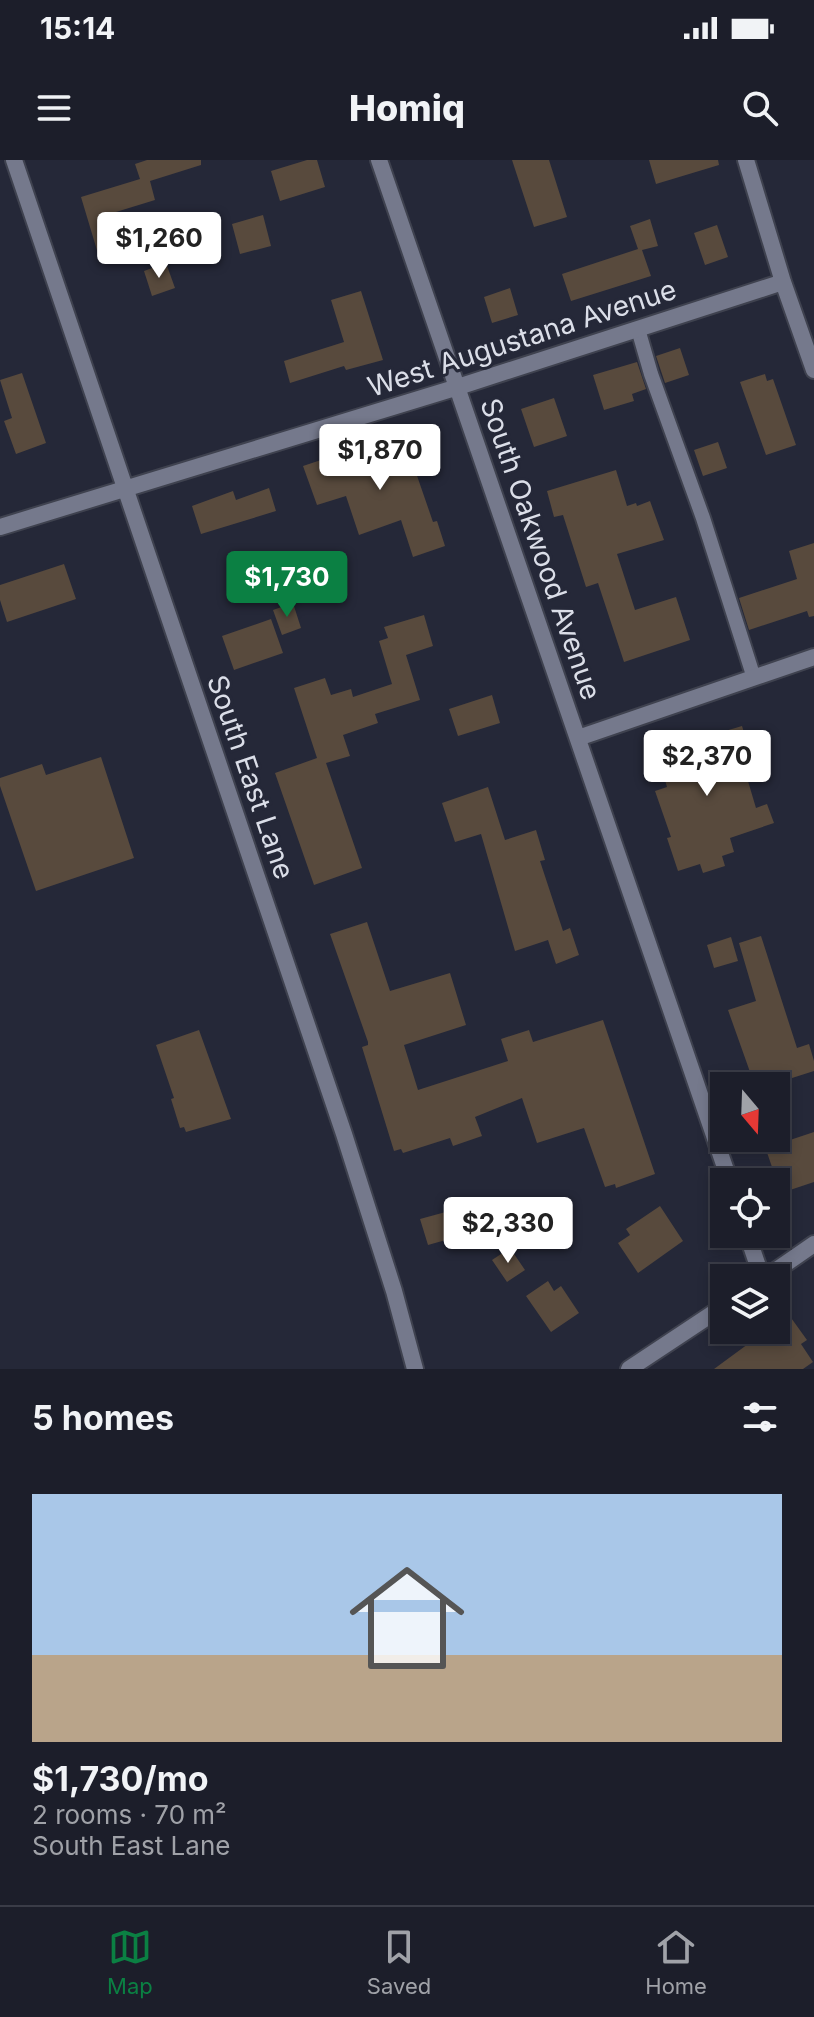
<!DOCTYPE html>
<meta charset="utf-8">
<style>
:root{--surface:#1c1e2a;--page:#292b36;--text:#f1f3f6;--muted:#a0a2a8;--line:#3a3c47;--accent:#0b8043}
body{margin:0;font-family:Inter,sans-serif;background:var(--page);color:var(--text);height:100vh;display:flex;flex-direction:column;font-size:30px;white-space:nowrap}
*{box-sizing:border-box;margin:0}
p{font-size:26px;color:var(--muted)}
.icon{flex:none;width:44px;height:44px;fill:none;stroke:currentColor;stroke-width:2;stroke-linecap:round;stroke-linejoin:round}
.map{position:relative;height:1209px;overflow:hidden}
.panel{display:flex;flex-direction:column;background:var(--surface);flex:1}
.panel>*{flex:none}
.needle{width:52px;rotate:161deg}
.tools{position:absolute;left:710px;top:912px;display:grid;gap:16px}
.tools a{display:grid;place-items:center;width:80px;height:80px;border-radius:0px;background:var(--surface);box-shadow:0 4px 12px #0003,0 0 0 2px var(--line);font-size:40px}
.price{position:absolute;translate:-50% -68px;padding:0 18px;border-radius:8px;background:#fff;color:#222;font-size:26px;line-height:52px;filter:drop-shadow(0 2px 4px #0008)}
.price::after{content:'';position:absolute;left:50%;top:48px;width:24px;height:18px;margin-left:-12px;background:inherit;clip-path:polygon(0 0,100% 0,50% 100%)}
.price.current{background:var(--accent);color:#fff}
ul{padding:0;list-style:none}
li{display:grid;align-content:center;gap:16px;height:424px;padding:0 32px}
li span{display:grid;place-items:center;height:248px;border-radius:0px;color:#555}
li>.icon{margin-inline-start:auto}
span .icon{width:144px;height:144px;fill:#fffc;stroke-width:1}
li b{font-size:34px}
h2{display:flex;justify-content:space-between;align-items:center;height:96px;padding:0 32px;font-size:34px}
.status{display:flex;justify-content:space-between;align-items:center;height:56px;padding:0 40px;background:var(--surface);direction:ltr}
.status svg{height:22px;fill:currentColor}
header{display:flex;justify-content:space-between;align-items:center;height:104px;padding:0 32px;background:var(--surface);font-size:36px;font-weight:800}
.tabs{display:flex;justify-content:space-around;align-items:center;height:112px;border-top:2px solid var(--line);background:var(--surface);font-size:22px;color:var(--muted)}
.tabs a{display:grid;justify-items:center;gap:4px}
.tabs .current{color:var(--accent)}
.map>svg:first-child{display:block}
.building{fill:#584a3d}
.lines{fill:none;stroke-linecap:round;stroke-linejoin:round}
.service-casing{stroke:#3f424f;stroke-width:18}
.minor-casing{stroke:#3f424f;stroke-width:20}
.service{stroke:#75798c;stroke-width:14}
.minor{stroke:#75798c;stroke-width:16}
.labels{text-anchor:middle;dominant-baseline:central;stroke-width:6;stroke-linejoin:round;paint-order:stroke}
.street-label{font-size:28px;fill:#dbdee8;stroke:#252838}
</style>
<div class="status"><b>15:14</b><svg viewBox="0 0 49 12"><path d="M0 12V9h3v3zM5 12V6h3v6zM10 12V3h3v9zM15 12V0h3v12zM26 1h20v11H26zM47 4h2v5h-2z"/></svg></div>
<header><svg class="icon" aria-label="menu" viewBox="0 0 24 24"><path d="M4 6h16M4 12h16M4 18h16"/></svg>Homiq<svg class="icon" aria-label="search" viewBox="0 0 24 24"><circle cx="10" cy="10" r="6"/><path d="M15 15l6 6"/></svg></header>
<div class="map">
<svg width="814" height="1209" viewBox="0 0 814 1209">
<rect width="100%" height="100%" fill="#252838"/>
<path class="building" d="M 147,0 L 201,0 L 201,5 L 150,21 L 155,40 L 116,52 L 127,88 L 99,97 L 81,37 L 140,19 L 135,4 Z
M 307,0 L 317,0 L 325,27 L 280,41 L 271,11 Z
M 512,0 L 549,0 L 567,57 L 534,67 Z
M 649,0 L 718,0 L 719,5 L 656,24 Z
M 263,55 L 271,86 L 240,94 L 232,64 Z
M 650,59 L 658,86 L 642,90 L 651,116 L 571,141 L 562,114 L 638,89 L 630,66 Z
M 717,65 L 728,97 L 705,105 L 694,73 Z
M 166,103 L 175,128 L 152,136 L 144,111 Z
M 510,128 L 518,155 L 492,163 L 484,137 Z
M 361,131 L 383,200 L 346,210 L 344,206 L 290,223 L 284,201 L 344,182 L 331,140 Z
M 680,188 L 689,215 L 665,223 L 656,196 Z
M 637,202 L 646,229 L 632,234 L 634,241 L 604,250 L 593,215 Z
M 22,213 L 46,283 L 16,294 L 4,261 L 12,258 L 0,220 Z
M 765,214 L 767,221 L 773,219 L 796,285 L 766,295 L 740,222 Z
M 554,238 L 567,276 L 534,287 L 521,249 Z
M 408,276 L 418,306 L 414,307 L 433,362 L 437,361 L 445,386 L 413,397 L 401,360 L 359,375 L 346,336 L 317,345 L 303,306 L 330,297 L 331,302 Z
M 718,282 L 727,308 L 703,316 L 694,290 Z
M 616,310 L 627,346 L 636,343 L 637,346 L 650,341 L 664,380 L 617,394 L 635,450 L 676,437 L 690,480 L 624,502 L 598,423 L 586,427 L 563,355 L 554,357 L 547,331 Z
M 269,328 L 276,351 L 201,374 L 192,346 L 233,331 L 236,340 Z
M 814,383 L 814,456 L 809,457 L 807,451 L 749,470 L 739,438 L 797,419 L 789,391 Z
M 64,404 L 76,439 L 7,462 L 0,440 L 0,425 Z
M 293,443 L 301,468 L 282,475 L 273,450 Z
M 424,455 L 433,486 L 406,495 L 420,540 L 375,554 L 378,563 L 343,575 L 350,596 L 326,603 L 362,708 L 314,725 L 275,613 L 317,598 L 294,528 L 325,518 L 331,535 L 351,529 L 353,537 L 392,524 L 379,481 L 388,478 L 384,467 Z
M 271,459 L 283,493 L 234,510 L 222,476 Z
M 492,535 L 500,563 L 458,576 L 449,549 Z
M 742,566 L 749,588 L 739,591 L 756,648 L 767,644 L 774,663 L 730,678 L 734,692 L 722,696 L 725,706 L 703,713 L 700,704 L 678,711 L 667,678 L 671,677 L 655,631 L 667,627 L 654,582 L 682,573 L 685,583 Z
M 101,597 L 134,698 L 36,731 L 0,626 L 0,618 L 42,604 L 46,615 Z
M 488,627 L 505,680 L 536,670 L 545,700 L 540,701 L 563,771 L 570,768 L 579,795 L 556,804 L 548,780 L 515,791 L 481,674 L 455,682 L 442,643 Z
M 367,762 L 390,831 L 450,813 L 466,865 L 404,885 L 418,930 L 508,901 L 501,879 L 529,870 L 533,882 L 603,860 L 655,1014 L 616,1028 L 615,1024 L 605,1027 L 584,968 L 537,983 L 522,938 L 475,957 L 482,976 L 453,986 L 450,978 L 403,993 L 401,989 L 394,991 L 362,887 L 368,885 L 368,882 L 330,774 Z
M 761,776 L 797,888 L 809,884 L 814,901 L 814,911 L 767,926 L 755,926 L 728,850 L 756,841 L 739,783 Z
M 731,777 L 738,801 L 714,808 L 707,785 Z
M 199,870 L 231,959 L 186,972 L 184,967 L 180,968 L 171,939 L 174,938 L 156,885 Z
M 814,972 L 814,1022 L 781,1033 L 762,978 L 790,980 Z
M 660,1046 L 683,1081 L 638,1113 L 618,1083 L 630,1075 L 626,1069 Z
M 453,1050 L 460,1076 L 428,1085 L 420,1059 Z
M 510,1088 L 525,1110 L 507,1122 L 492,1100 Z
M 548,1121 L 554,1131 L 561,1126 L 579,1153 L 551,1172 L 526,1136 Z
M 789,1155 L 807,1180 L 801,1184 L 813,1202 L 803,1209 L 714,1209 L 767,1170 L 776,1170 L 776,1163 Z"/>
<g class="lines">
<g class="service-casing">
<path id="service" d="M 638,169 L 651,214 L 703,358 L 754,518"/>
</g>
<g class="minor-casing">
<path id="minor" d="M 14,0 L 344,974 L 394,1131 L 415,1209
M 379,0 L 730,1022
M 746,0 L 783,122 L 814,210
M 0,367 L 458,227 L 783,122
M 578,578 L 814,497
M 747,1074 L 762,1118
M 765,1118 L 814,1084
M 629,1209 L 724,1146"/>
</g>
<use href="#service" class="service"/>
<use href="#minor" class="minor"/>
</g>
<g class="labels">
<g class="street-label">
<text transform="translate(522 178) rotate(-18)">West Augustana Avenue</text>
<text transform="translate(541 389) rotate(71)">South Oakwood Avenue</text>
<text transform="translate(251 617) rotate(71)">South East Lane</text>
</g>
</g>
</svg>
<div class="tools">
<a><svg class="needle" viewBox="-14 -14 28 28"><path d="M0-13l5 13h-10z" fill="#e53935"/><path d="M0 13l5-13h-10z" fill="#a0a2a8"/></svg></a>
<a><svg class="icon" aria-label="locate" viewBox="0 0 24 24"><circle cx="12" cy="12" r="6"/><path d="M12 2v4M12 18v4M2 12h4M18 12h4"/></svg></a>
<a><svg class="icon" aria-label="layers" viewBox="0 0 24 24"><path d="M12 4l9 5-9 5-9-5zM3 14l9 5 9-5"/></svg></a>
</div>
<b class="price" style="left:159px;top:120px">$1,260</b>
<b class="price" style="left:380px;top:332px">$1,870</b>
<b class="price current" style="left:287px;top:459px">$1,730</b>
<b class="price" style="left:707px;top:638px">$2,370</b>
<b class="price" style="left:508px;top:1105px">$2,330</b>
</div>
<section class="panel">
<h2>5 homes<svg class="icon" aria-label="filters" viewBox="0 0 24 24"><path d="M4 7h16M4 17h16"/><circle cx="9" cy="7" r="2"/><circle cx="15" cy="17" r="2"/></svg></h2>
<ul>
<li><span style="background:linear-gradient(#a9c7e8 65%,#b9a48a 0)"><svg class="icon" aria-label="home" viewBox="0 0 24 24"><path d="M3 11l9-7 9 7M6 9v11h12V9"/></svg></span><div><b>$1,730/mo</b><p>2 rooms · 70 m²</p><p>South East Lane</p></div></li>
</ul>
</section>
<nav class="tabs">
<a class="current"><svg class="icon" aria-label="map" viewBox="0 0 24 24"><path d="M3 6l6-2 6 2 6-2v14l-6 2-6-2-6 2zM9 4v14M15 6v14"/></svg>Map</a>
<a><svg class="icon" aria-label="saved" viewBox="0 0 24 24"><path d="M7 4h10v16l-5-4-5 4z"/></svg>Saved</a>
<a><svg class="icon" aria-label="home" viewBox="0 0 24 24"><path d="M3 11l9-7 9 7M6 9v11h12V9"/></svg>Home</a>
</nav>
